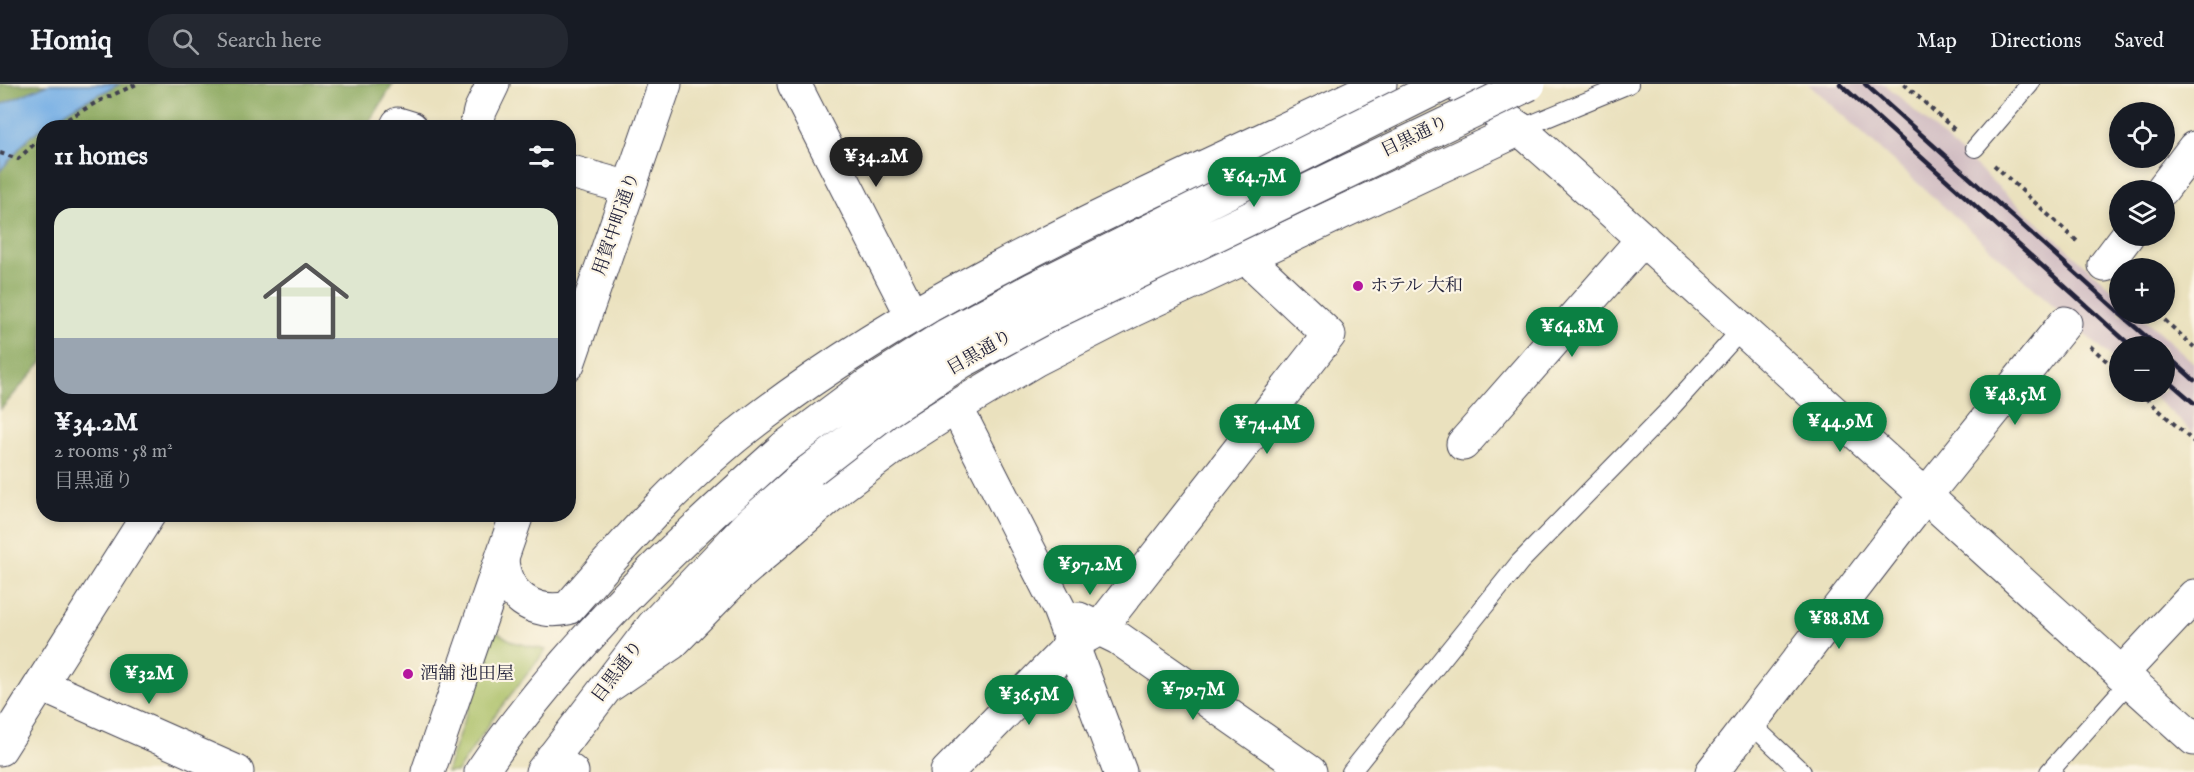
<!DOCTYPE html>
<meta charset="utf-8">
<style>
:root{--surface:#171b24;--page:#242831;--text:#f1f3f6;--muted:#9ea1a6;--line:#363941;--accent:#0b8043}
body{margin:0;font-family:"IM FELL English","Noto Serif JP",serif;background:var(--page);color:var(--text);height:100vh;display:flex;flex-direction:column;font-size:22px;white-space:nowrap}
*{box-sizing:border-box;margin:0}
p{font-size:20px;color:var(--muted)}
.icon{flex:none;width:33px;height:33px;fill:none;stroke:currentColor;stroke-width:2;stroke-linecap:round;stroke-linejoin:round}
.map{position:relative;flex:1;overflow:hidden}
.sheet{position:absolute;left:36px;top:36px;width:540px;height:402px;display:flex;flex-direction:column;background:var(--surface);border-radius:24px;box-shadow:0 3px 9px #0003}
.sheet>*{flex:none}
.tools{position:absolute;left:2109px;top:18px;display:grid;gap:12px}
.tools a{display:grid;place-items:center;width:66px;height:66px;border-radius:50%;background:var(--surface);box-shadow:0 3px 9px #0003;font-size:30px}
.price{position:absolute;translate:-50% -51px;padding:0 14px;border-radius:21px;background:var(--accent);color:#fff;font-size:20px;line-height:39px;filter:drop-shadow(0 2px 3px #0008)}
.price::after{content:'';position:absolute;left:50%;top:36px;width:18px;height:14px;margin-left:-9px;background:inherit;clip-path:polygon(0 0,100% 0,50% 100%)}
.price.on{background:#222;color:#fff}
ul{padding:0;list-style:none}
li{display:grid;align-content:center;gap:12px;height:318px;padding:0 18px}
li+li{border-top:2px solid var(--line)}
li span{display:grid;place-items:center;height:186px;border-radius:18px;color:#555}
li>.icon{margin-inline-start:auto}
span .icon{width:108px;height:108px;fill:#fffc;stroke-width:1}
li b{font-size:26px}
h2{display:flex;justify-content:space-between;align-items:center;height:72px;padding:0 18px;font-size:26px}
header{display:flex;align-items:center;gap:36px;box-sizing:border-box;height:84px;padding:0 30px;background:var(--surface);border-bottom:2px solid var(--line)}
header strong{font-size:28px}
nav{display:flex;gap:33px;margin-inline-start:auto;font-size:21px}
.search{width:420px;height:54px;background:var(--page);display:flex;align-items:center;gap:15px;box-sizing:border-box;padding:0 21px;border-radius:24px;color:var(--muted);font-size:22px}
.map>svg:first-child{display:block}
.industrial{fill:#d2bec3}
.green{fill:#a7bd62;stroke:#64704e;stroke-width:1.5}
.forest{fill:#85a458;stroke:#54634a;stroke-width:1.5}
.water{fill:#74aee5;stroke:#4b6890;stroke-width:1.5}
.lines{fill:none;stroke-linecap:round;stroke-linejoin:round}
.lane-casing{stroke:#403f4f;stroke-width:20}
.street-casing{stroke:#403f4f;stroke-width:35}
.secondary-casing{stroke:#403f4f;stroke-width:35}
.primary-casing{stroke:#403f4f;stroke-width:35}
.path{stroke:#403f4f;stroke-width:4;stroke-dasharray:4.5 4.5;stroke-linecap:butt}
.lane{stroke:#fff;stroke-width:18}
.street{stroke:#fff;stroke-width:33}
.secondary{stroke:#fff;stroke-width:33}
.primary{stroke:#fff;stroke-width:33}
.rail{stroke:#22223b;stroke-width:4.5}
.primary-bridge-casing{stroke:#403f4f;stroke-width:35;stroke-linecap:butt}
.primary-bridge{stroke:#fff;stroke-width:33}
.poi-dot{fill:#b5179e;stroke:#fcf5e5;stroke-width:2}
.labels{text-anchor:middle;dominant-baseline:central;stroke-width:4.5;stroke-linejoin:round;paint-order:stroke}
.street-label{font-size:18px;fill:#22223b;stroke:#fcf5e5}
.poi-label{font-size:18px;fill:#22223b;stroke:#fcf5e5;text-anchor:start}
</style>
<header>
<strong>Homiq</strong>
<div class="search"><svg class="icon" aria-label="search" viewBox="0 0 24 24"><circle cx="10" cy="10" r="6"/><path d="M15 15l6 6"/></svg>Search here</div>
<nav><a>Map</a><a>Directions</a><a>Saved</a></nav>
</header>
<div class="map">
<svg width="2194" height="688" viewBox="0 0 2194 688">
<rect width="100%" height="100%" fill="#fcf5e5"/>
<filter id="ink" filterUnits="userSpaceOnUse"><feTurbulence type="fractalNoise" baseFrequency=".0167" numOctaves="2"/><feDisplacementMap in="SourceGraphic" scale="12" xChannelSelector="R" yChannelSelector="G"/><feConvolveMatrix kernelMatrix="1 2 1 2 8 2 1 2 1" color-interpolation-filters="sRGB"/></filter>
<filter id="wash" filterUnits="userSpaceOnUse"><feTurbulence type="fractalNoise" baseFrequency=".008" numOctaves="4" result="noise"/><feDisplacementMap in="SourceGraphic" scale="24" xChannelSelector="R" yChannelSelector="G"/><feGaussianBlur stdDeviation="1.35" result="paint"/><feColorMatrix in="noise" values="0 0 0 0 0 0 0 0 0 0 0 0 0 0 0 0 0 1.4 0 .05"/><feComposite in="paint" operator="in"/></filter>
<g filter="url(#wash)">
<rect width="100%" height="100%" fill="#eae1be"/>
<path class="industrial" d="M 1808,0 L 1885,0 L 2119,212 L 2120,230 L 2139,230 L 2194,279 L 2194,349 L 2148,308 L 2164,308 L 2164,262 L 2120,262 L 2119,281 Z"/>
<path class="green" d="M 495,547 L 513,558 L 546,566 L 498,627 L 457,688 L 446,688 Z"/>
<path class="forest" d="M 0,0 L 393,0 L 367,43 L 44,44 L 43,277 L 0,326 Z"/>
<path class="water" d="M 48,0 L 120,0 L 77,21 L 29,53 L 0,87 L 0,21 Z"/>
</g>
<g filter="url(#ink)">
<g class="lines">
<g class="lane-casing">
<path id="lane" d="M 1520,45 L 1629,0
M 1975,64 L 2030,0
M 1750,639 L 1802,688
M 1351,688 L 1520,478 L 1668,327 L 1742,245
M 2049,688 L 2130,597"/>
</g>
<g class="street-casing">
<path id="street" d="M 794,0 L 912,231
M 1455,0 L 1520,45 L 1564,84 L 2194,655
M 396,44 L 398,40 L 411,44
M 476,44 L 480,27 L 493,0
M 568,87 L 629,104
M 2162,106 L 2194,64
M 2105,181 L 2127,152
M 956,323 L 1059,525 L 1120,688
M 1463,360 L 1643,155
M 1079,535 L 1118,554 L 1310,688
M 2121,590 L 2194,512
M 41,601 L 237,688
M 0,665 L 149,430
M 552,674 L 572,688
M 947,688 L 1072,560 L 1099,545 L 1329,251 L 1247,174
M 1712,688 L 1925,412 L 2065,239"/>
</g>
<g class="secondary-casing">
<path id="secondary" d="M 568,280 L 665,0
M 428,688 L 517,430"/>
</g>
<g class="primary-casing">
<path id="primary" d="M 502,475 C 504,511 534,532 568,524 C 627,456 687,388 759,334 C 947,191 1170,102 1380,0
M 610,601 L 672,559 L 738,492 L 842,402 L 898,360 L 956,323 L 1035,276 L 1133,226 L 1520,45
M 481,688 C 565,564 674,462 785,363
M 542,688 L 653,542 L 752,438 L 811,386"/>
</g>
<path class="path" d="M 1904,0 L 1955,46
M 52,44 L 97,18 L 137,0
M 0,69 L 18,75 L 44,51
M 1994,81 L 2079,159
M 2158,230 L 2194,263
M 2090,262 L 2120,289
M 2139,308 L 2194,358"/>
<use href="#lane" class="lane"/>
<use href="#street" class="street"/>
<use href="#secondary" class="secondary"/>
<use href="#primary" class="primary"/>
<path class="rail" d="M 1840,0 L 2131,262
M 1865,0 L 2120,229
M 2120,230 L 2157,262
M 2164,269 L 2194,296
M 2164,293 L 2194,319"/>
<g class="primary-bridge-casing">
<path id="primary-bridge" d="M 785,363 L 868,301 L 947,251 L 1033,205 L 1444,0
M 811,386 L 887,327 L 961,278 L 1049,231 L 1529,0"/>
</g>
<use href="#primary-bridge" class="primary-bridge"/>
</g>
</g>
<g class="poi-dot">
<circle cx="1358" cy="202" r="6"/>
<circle cx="408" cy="590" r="6"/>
</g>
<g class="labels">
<g class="street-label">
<text transform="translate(1415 53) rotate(-26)">目黒通り</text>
<text transform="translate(617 140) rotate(-71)">用賀中町通り</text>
<text transform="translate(980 269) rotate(-30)">目黒通り</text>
<text transform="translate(618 588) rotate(-53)">目黒通り</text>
</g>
<g class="poi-label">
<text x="1370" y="202">ホテル 大和</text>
<text x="420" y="590">酒舗 池田屋</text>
</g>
</g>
</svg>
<div class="tools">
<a><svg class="icon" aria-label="locate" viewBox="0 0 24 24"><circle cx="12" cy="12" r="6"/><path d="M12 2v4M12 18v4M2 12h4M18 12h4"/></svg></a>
<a><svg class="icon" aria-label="layers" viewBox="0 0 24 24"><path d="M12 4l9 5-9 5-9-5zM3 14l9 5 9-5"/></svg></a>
<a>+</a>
<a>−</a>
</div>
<b class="price on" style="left:876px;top:104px">¥34.2M</b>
<b class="price" style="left:1254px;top:124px">¥64.7M</b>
<b class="price" style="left:1572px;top:274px">¥64.8M</b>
<b class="price" style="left:2015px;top:342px">¥48.5M</b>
<b class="price" style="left:1840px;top:369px">¥44.9M</b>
<b class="price" style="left:1267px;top:371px">¥74.4M</b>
<b class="price" style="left:1090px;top:512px">¥97.2M</b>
<b class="price" style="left:1839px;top:566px">¥88.8M</b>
<b class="price" style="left:149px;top:621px">¥32M</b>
<b class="price" style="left:1193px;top:637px">¥79.7M</b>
<b class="price" style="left:1029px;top:642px">¥36.5M</b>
<section class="sheet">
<h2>11 homes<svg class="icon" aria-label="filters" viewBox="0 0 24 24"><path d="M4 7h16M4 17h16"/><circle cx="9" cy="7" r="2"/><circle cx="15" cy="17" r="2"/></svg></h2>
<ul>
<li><span style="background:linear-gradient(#dfe7d0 70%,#9aa5b1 0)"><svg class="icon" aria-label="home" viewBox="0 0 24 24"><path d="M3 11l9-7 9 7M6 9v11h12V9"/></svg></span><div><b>¥34.2M</b><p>2 rooms · 58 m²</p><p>目黒通り</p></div></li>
</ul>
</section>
</div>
